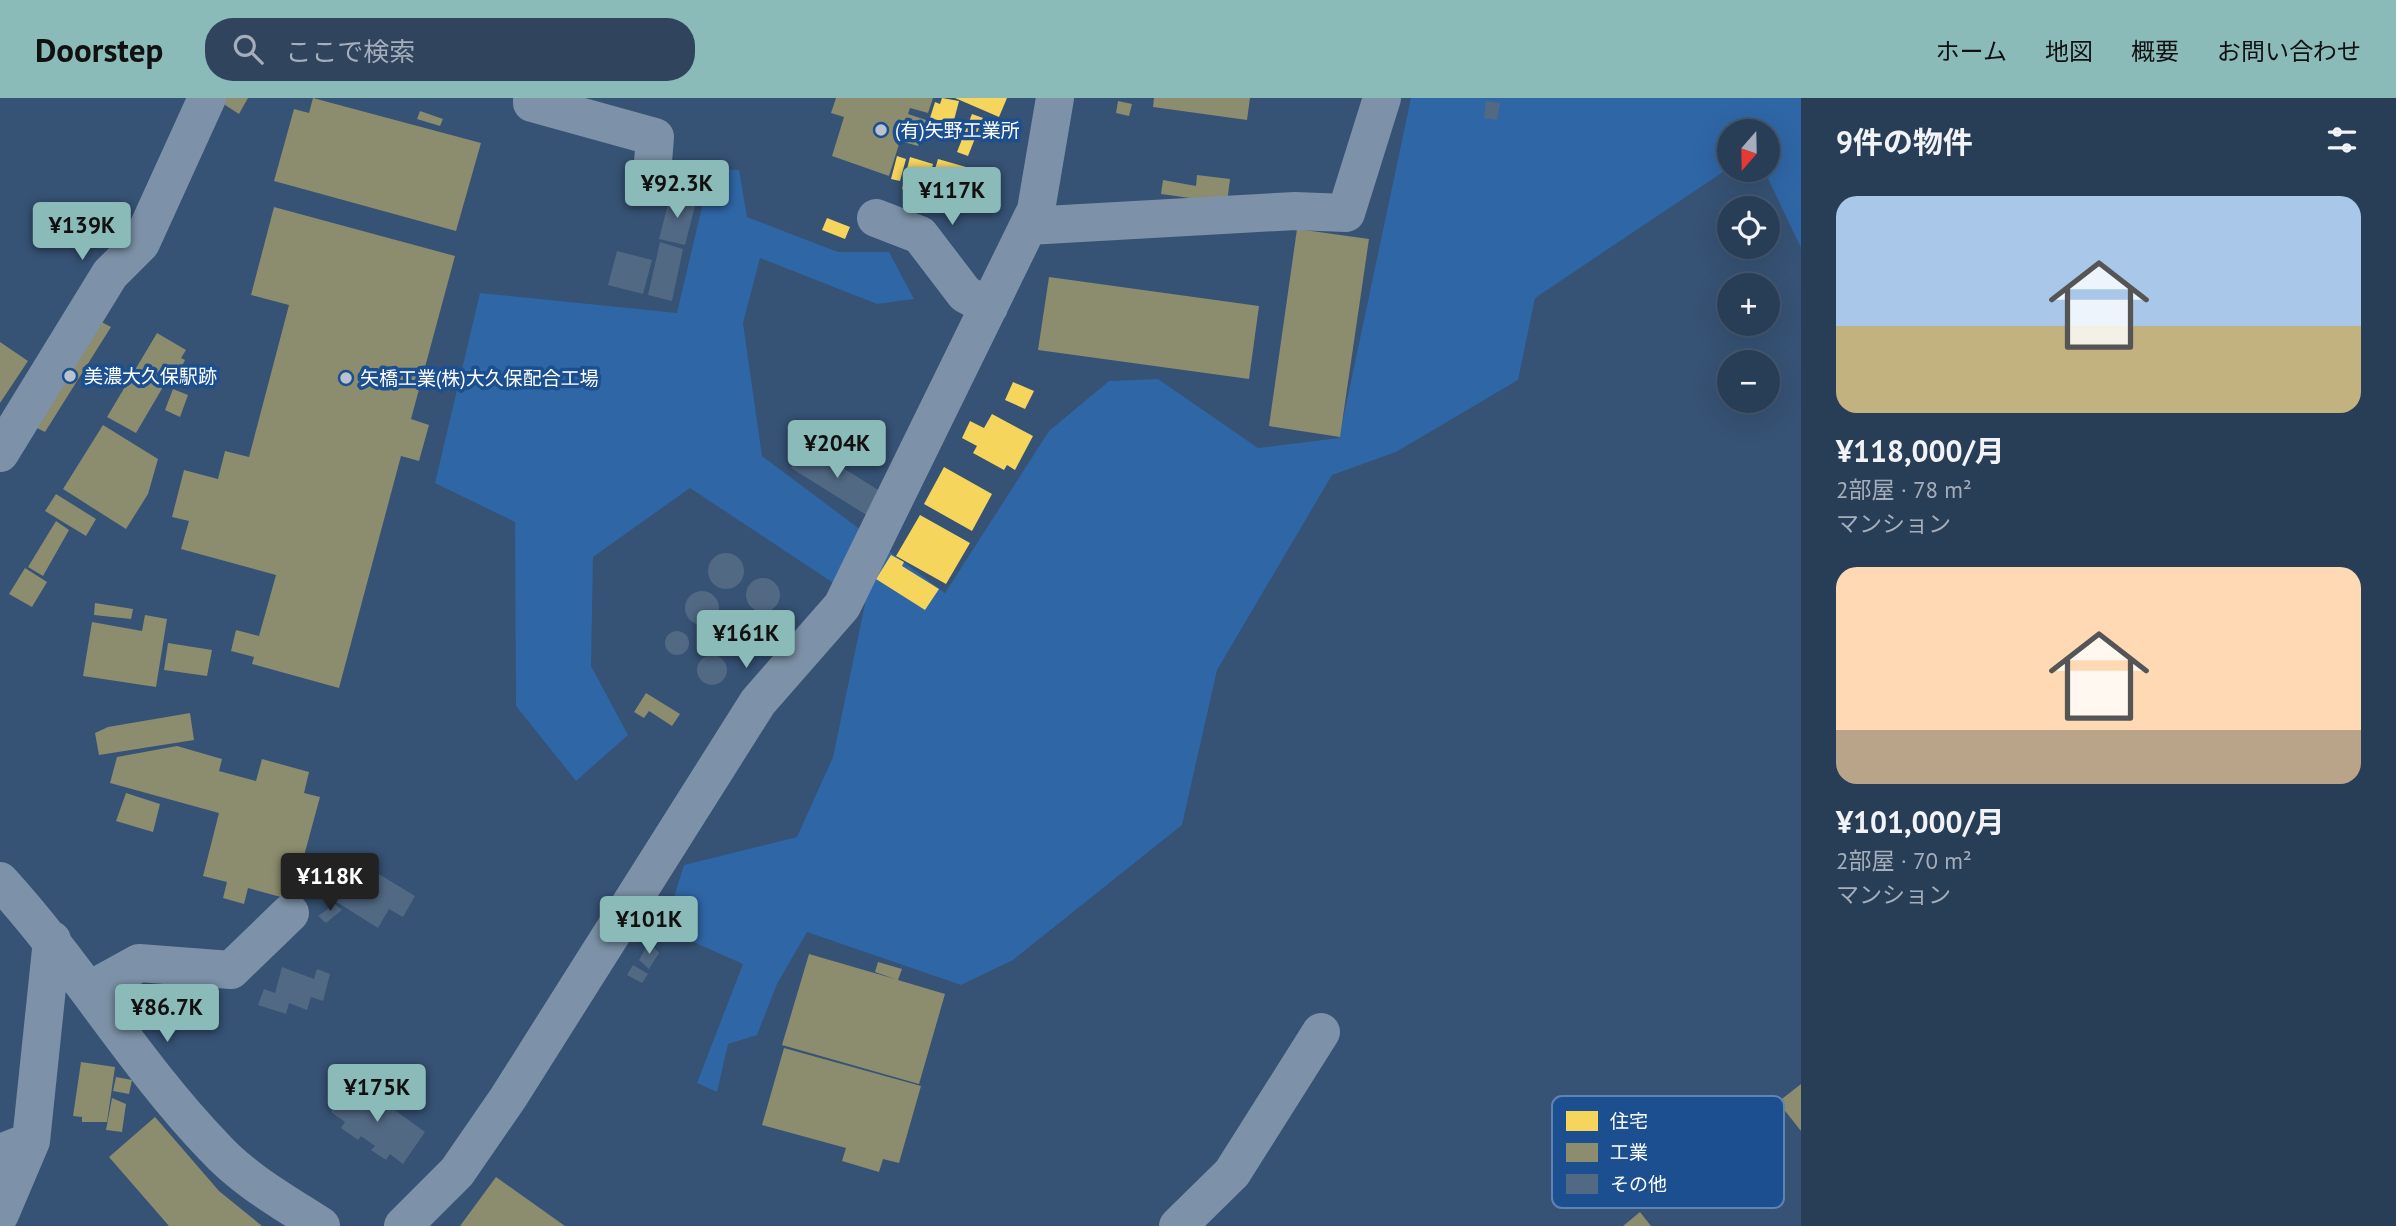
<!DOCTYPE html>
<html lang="ja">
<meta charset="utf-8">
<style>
:root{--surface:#283e57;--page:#30455d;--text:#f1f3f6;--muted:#a5aeba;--line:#44576d;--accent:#8bbbb9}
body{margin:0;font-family:"PT Sans","Noto Sans JP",sans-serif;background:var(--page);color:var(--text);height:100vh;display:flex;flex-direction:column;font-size:26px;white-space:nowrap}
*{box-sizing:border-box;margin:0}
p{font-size:23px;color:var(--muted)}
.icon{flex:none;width:38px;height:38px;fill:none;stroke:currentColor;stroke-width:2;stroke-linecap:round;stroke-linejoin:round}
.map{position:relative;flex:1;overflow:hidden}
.side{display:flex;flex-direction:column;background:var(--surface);width:595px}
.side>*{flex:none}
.needle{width:46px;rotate:200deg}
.controls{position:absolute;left:1717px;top:21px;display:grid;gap:14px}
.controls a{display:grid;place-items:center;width:63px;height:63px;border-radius:50%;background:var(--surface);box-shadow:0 7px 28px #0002,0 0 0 2px var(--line);font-size:35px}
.price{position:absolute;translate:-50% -60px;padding:0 16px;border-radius:7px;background:var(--accent);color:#111;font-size:23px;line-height:46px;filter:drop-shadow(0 2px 4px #0008)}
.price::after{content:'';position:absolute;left:50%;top:42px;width:21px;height:16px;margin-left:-10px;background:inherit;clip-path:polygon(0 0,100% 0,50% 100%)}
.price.active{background:#222;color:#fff}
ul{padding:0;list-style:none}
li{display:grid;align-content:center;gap:14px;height:371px;padding:0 35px}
li span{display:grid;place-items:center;height:217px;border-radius:21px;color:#555}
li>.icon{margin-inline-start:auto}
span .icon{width:126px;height:126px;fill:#fffc;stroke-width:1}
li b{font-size:30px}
h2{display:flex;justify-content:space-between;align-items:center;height:84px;padding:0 35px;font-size:30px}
header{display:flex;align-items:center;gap:42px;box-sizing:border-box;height:98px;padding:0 35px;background:var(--accent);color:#111}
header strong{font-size:33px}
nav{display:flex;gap:38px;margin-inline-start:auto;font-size:24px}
.search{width:490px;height:63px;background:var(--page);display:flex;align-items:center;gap:18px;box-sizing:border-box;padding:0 24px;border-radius:28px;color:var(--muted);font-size:26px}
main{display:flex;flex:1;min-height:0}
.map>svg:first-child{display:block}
.green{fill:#2f66a5}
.homes{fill:#f6d55c}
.industry{fill:#8c8c6e}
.building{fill:#526984}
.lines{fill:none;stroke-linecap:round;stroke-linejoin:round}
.minor{stroke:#7d92a8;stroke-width:38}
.poi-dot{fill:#b9c2ce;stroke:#1b4f8f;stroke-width:2.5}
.labels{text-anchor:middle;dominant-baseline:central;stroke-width:7;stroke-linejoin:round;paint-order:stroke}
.poi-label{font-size:19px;fill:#fff;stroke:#1b4f8f;text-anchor:start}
.key{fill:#1b4f8f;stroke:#5f84b1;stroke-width:2}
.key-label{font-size:19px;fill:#fff}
</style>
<header>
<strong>Doorstep</strong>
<div class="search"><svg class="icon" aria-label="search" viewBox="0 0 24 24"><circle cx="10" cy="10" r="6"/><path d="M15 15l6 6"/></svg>ここで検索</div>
<nav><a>ホーム</a><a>地図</a><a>概要</a><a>お問い合わせ</a></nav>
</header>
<main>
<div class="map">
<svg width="1801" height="1128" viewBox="0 0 1801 1128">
<rect width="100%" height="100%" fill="#365274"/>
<path class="green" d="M 1411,0 L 1801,0 L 1801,150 L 1764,72 L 1768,72 L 1768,33 L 1729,33 L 1729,70 L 1535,200 L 1518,282 L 1396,354 L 1332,377 L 1217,572 L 1182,727 L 1013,862 L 961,887 L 807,834 L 777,886 L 757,937 L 728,946 L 717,994 L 697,985 L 743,866 L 664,831 L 684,767 L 797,739 L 833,659 L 865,506 L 690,390 L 593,459 L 591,568 L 628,637 L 576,683 L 516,608 L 515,424 L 435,385 L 480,195 L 677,215 L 705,96 L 716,71 L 739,72 L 747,119 L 838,154 L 889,154 L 914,201 L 877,206 L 760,160 L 743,225 L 762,358 L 945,495 L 1049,333 L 1109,283 L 1158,281 L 1258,350 L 1339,340 Z"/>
<path class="homes" d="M 942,0 L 959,3 L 953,26 L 930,20 L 935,4 L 940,6 Z
M 955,0 L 1007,0 L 999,19 Z
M 972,16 L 983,20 L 968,58 L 957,54 Z
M 897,58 L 906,61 L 900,83 L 891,81 Z
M 910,59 L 933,66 L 925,97 L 902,91 Z
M 938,61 L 973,71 L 965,98 L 930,88 Z
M 827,120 L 850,129 L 845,141 L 822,132 Z
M 1013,284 L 1034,293 L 1025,311 L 1005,302 Z
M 992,316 L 1033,338 L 1015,372 L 1007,367 L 1004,372 L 973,355 L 977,348 L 962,340 L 970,323 L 984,330 Z
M 944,369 L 992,396 L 972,433 L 924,406 Z
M 920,417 L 970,445 L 946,486 L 896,458 Z
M 891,457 L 904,464 L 902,468 L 939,491 L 925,512 L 876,481 Z"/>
<path class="industry" d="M 225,0 L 248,0 L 239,16 L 222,5 Z
M 313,0 L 481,45 L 456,133 L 274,83 L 294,11 L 309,15 Z
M 836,0 L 933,0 L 928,15 L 910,10 L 908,16 L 926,22 L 918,48 L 900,43 L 889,78 L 832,58 L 844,19 L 831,15 Z
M 1154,0 L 1250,0 L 1247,22 L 1153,9 Z
M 1118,3 L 1132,6 L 1129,18 L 1116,15 Z
M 420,13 L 443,21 L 440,28 L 417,21 Z
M 1197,77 L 1230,81 L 1227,105 L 1161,96 L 1163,82 L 1196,88 Z
M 274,109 L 455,158 L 411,321 L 429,327 L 419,363 L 401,358 L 339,590 L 252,566 L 254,559 L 231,553 L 236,532 L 259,538 L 276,477 L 181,451 L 189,423 L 172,419 L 184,372 L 218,381 L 225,353 L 249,359 L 289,207 L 251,197 Z
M 1297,131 L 1369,141 L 1340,339 L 1269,328 Z
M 1049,179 L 1259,208 L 1249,281 L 1038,252 Z
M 94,220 L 111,229 L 45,334 L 31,327 Z
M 157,235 L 186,252 L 181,260 L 185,262 L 176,280 L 170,277 L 136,335 L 107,319 Z
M 0,244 L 28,263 L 0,305 Z
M 173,291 L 188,297 L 180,319 L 165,312 Z
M 103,327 L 158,361 L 148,396 L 126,431 L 63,391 Z
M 56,396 L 96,421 L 86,438 L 45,413 Z
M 56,423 L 69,432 L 43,478 L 28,469 Z
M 25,470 L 47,484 L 32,509 L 9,496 Z
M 95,505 L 133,511 L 131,521 L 94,517 Z
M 145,517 L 167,521 L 156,589 L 83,578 L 92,524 L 142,533 Z
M 168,545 L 212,552 L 207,578 L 164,572 Z
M 646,595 L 680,616 L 672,628 L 649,613 L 644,620 L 634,614 Z
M 190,615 L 194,642 L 99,657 L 95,635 L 108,629 Z
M 177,648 L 222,661 L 219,673 L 256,683 L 262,661 L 309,674 L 304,695 L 320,699 L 292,802 L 248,790 L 244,806 L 223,800 L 227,784 L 203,778 L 219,715 L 110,685 L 117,659 Z
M 126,695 L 160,706 L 153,734 L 116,723 Z
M 809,856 L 895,881 L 875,874 L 878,864 L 902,871 L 898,882 L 945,896 L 919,986 L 782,947 Z
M 784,950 L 921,988 L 899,1065 L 883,1061 L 879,1074 L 842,1063 L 846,1050 L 762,1027 Z
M 81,964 L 115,969 L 107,1024 L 82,1024 L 82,1019 L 73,1018 Z
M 116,979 L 132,982 L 129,996 L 113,993 Z
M 1801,986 L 1801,1033 L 1778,1004 Z
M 112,1000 L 126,1006 L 122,1034 L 106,1032 Z
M 155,1019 L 219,1093 L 262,1128 L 169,1128 L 109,1059 Z
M 496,1079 L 565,1128 L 460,1128 Z
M 1640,1114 L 1651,1128 L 1623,1128 Z"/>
<path class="building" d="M 1486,3 L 1500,5 L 1497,22 L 1484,20 Z
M 670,98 L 696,104 L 685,147 L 659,141 Z
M 660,144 L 683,151 L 672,203 L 648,197 Z
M 617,153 L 652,162 L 643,196 L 608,187 Z
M 805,346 L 883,395 L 868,418 L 791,370 Z
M708 473a18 18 0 1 1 36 0a18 18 0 1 1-36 0Z
M746 497a17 17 0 1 1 34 0a17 17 0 1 1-34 0Z
M685 510a17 17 0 1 1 34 0a17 17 0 1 1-34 0Z
M722 535a16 16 0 1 1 32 0a16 16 0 1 1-32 0Z
M665 545a12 12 0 1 1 24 0a12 12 0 1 1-24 0Z
M697 572a15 15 0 1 1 30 0a15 15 0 1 1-30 0Z
M 355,767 L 364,767 L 415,798 L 403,819 L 389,811 L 378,830 L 335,803 Z
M 335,806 L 342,812 L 326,825 L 318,818 Z
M 652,847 L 659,855 L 649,871 L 639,862 L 647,848 Z
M 633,867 L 648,876 L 642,885 L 627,877 Z
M 282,869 L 314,881 L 317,871 L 330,876 L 323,903 L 311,899 L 307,912 L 289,905 L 286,916 L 258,907 L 264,891 L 275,895 Z
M 355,983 L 425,1034 L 403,1066 L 390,1056 L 386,1062 L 371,1052 L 375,1048 L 361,1038 L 358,1042 L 341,1030 L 345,1024 L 331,1014 Z"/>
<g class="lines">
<path class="minor" d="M 532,0 L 532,5 L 655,39 L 652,76
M 876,120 L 920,137 L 965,196 L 989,209
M 1028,128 L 1295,113 L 1346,115 L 1382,0
M 0,355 L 110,176 L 141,145 L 207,0
M 0,783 C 77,867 135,967 214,1049 C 244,1082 284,1104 321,1128
M 90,892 L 139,865 L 231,872 L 290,815
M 31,1043 L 52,842
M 0,1055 L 31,1043 L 0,1116
M 403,1128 L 457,1074 L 508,1000 L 758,604 L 842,508 L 1036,112 L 1055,0
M 1178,1128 L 1232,1075 L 1321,934"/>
</g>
<g class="poi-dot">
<circle cx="881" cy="32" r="7"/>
<circle cx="70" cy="278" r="7"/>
<circle cx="346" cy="280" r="7"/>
</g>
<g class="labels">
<g class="poi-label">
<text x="895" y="32">(有)矢野工業所</text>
<text x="84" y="278">美濃大久保駅跡</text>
<text x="360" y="280">矢橋工業(株)大久保配合工場</text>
</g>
</g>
<rect x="1552" y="998" width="232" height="112" rx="10" class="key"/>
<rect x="1566" y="1013" width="32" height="20" fill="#f6d55c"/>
<rect x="1566" y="1045" width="32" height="19" fill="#8c8c6e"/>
<rect x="1566" y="1076" width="32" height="20" fill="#526984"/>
<g class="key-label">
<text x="1610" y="1030">住宅</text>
<text x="1610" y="1061">工業</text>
<text x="1610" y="1093">その他</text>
</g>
</svg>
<div class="controls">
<a><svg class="needle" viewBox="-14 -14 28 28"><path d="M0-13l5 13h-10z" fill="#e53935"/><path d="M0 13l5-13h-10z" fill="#a5aeba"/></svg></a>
<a><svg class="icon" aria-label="locate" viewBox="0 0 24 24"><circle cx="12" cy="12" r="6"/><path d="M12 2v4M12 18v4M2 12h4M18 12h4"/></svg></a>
<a>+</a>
<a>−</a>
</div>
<b class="price" style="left:677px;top:122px">¥92.3K</b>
<b class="price" style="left:952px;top:129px">¥117K</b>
<b class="price" style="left:82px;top:164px">¥139K</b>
<b class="price" style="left:837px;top:382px">¥204K</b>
<b class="price" style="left:746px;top:572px">¥161K</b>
<b class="price active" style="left:330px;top:815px">¥118K</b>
<b class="price" style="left:649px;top:858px">¥101K</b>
<b class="price" style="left:167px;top:946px">¥86.7K</b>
<b class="price" style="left:377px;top:1026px">¥175K</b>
</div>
<section class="side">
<h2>9件の物件<svg class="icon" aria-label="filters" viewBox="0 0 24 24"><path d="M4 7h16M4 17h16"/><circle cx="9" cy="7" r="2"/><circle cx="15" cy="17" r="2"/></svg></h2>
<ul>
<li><span style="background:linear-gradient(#a9c7e8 60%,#c2b280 0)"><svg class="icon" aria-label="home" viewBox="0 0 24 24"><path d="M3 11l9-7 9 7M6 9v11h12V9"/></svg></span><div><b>¥118,000/月</b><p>2部屋 · 78 m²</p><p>マンション</p></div></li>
<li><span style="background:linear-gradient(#ffd9b3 75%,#b9a48a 0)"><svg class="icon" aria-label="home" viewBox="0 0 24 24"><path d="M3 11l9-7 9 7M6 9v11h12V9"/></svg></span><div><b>¥101,000/月</b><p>2部屋 · 70 m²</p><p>マンション</p></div></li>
</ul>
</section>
</main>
